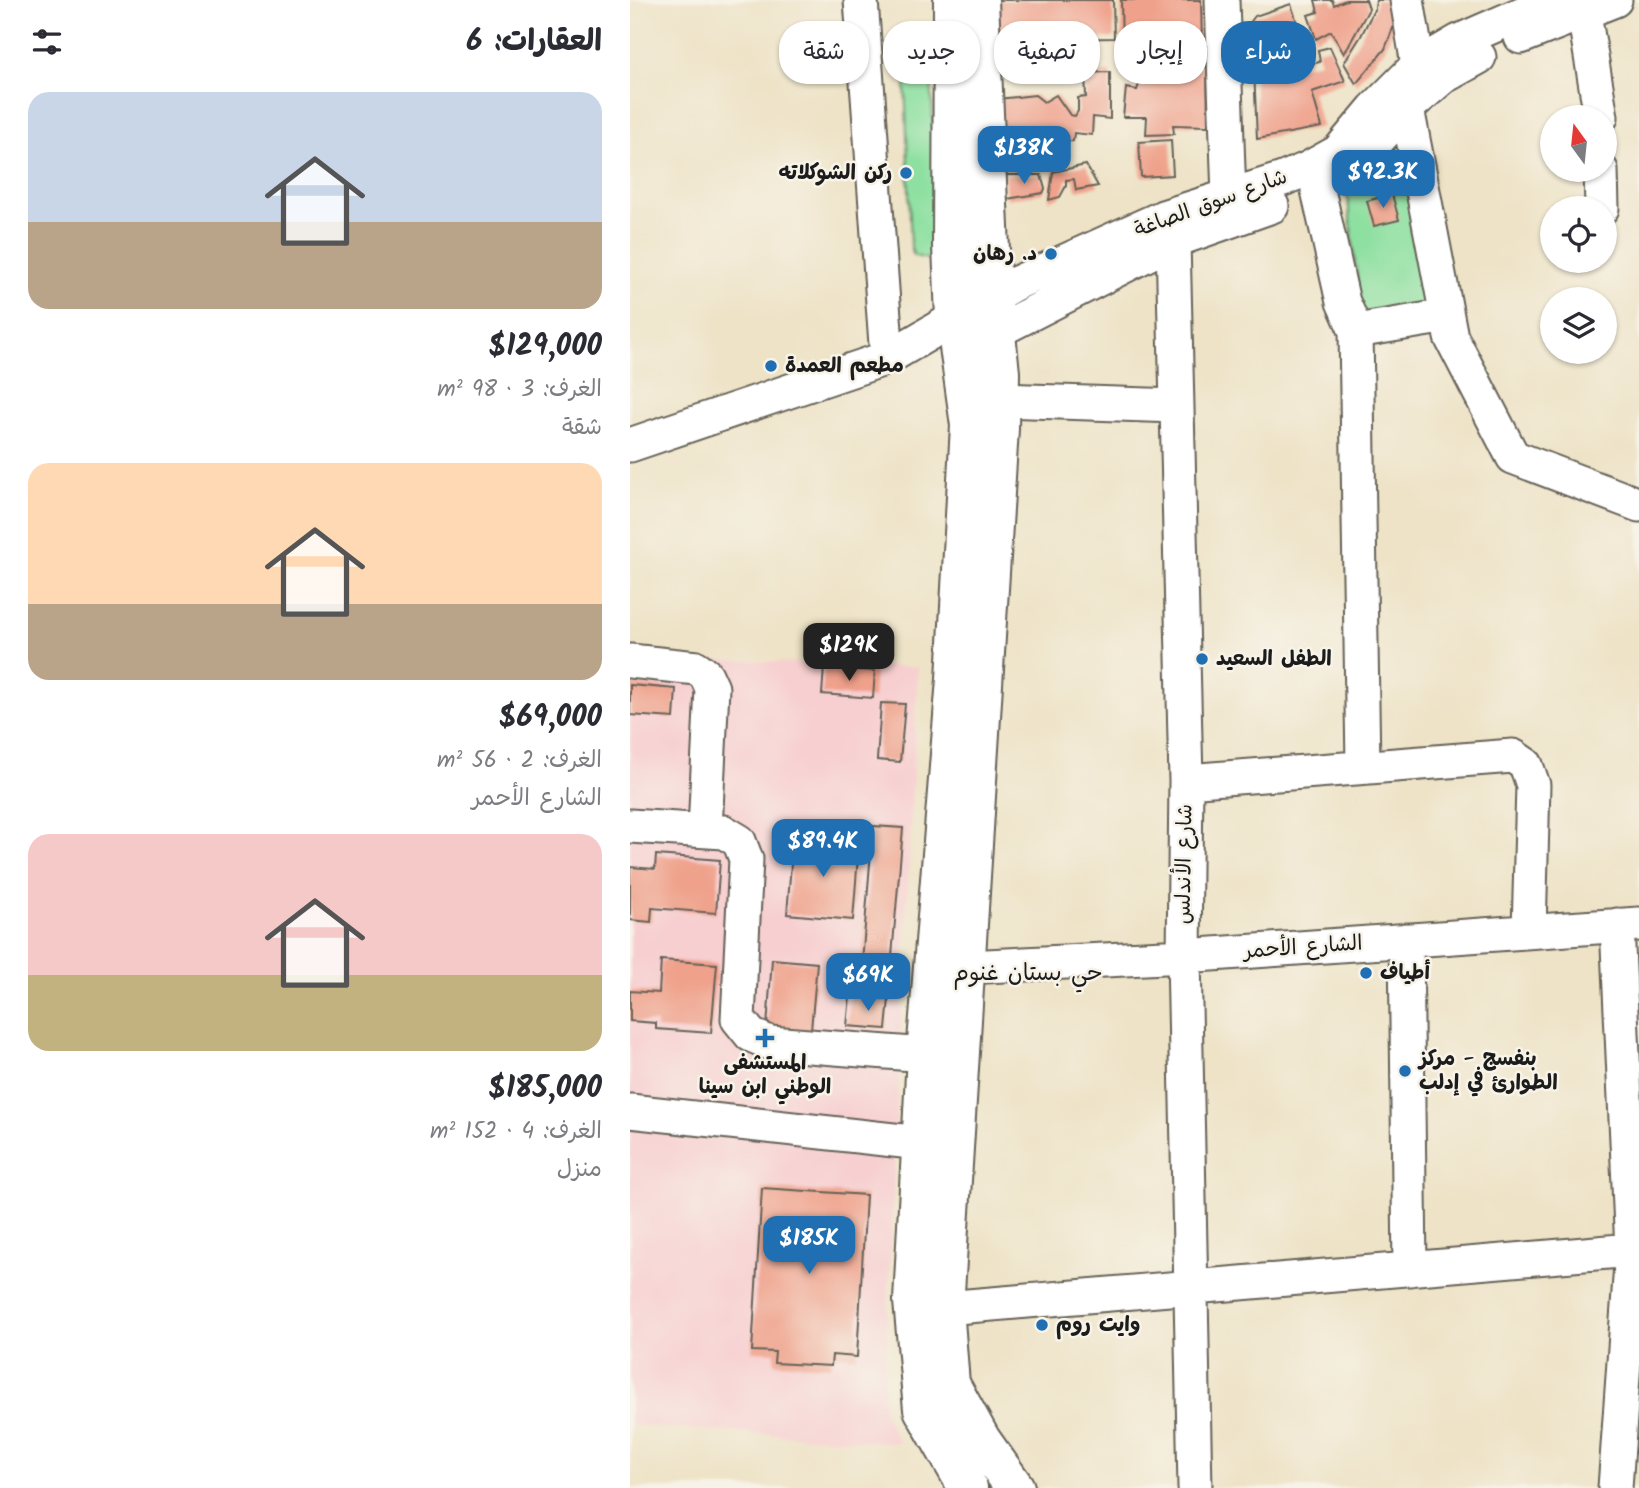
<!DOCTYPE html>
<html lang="ar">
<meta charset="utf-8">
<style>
:root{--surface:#fff;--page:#f7f7f7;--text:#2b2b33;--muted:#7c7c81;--accent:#1f6fb2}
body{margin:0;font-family:Kalam,"Playpen Sans Arabic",sans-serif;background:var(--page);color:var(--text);direction:rtl;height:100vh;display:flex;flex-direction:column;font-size:26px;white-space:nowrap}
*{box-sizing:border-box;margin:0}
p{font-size:23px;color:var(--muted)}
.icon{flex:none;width:38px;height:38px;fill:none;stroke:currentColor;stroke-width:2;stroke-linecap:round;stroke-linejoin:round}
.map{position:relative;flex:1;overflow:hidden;direction:ltr}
.side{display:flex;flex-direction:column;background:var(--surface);width:630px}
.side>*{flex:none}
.guide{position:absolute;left:21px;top:21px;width:665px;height:63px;direction:rtl;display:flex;gap:14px}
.needle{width:46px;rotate:345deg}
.fabs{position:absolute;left:910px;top:105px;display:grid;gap:14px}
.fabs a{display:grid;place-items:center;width:77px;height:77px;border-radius:50%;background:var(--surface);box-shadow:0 2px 5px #0004;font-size:35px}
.price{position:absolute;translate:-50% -60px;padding:0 16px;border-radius:14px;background:var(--accent);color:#fff;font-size:23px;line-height:46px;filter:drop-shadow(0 2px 4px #0008)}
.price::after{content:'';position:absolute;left:50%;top:42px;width:21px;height:16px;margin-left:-10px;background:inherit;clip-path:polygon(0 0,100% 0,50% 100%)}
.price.active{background:#222;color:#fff}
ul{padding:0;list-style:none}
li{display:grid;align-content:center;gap:14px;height:371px;padding:0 28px}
li span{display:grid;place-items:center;height:217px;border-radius:21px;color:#555}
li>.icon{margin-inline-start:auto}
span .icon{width:126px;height:126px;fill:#fffc;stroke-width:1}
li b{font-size:30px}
h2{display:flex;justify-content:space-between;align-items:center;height:84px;padding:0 28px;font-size:30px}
.pill{padding:0 24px;border-radius:28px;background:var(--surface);box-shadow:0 2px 5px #0004;font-size:24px;line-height:63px}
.pill.active{background:var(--accent);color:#fff}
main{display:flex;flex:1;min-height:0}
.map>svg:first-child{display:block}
.built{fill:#f7cfd0}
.green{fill:#8ee0a1;stroke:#557e5e;stroke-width:2}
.building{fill:#efa18b}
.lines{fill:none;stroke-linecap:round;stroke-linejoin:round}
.minor-casing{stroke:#666258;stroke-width:37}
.major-casing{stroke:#666258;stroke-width:42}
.minor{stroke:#fff;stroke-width:33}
.major{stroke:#fff;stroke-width:38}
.poi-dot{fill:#1f6fb2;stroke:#f7f3e8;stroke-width:2.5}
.labels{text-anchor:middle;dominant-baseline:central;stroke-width:5;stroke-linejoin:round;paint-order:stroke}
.poi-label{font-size:21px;font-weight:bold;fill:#1c1c1c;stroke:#f7f3e8;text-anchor:start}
.street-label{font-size:21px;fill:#1c1c1c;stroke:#f7f3e8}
.neighbourhood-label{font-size:23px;fill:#1c1c1c;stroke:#f7f3e8}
</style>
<main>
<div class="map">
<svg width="1009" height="1488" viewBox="0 0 1009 1488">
<rect width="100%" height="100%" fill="#f7f3e8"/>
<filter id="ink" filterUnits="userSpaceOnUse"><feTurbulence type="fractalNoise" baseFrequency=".0143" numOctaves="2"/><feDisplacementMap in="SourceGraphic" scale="14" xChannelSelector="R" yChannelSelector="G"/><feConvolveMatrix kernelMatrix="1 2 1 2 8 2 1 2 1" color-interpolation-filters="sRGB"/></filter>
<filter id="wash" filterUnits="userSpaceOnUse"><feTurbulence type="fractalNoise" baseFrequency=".00686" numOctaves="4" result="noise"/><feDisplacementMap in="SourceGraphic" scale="28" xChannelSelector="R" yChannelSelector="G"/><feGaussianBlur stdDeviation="1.57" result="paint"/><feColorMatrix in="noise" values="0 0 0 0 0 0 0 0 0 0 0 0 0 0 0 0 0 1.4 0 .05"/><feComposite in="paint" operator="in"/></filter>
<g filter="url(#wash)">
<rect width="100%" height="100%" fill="#eee3c7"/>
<path class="built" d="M 0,657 L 288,667 L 253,1410 L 269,1443 L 0,1425 Z"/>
<path class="green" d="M 280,42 L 291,42 L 296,45 L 301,63 L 306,244 L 304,255 L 297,259 L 284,256 L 281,248 L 274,52 Z
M 778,131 L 812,311 L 732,321 L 717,192 Z"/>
<g id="blocks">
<path class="building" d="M 366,0 L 483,0 L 484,38 L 367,40 Z
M 491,0 L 571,0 L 572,45 L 492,47 Z
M 685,0 L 702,0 L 704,5 L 716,0 L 736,0 L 739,9 L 714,54 L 701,31 L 686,39 L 678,15 L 688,12 Z
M 746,0 L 764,0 L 767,17 L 755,49 L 726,84 L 714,63 L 731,36 L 745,8 Z
M 661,4 L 679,60 L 672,66 L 690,62 L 688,50 L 700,47 L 715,81 L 682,92 L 692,127 L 627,139 L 624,69 L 639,57 L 623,60 L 616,28 L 625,16 Z
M 516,64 L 577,67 L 578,126 L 543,125 L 544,134 L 516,135 L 517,117 L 493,117 L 496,88 L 507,90 Z
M 480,72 L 480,119 L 463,117 L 462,135 L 444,133 L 443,141 L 369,144 L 368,99 L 405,95 L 414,102 L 426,95 L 440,115 L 445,116 L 448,111 L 448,98 L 456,97 L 455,73 Z
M 541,140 L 543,175 L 511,177 L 509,142 Z
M 456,165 L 468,186 L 446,190 L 444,179 L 436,180 L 436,186 L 430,197 L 419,200 L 423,172 Z
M 375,175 L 411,175 L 415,189 L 413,193 L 377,199 Z
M 762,194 L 769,220 L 744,226 L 737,201 Z
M 194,668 L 245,671 L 243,698 L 192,694 Z
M 0,685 L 46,689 L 44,718 L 0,715 Z
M 251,703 L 275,704 L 270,762 L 247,760 Z
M 243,826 L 273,828 L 259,991 L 230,988 Z
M 163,839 L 229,843 L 223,920 L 157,914 Z
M 26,855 L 90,860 L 86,913 L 22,908 L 21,922 L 0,920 L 0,867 L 25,869 Z
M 142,959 L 187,963 L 181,1030 L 137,1027 Z
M 31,960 L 87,964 L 81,1033 L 26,1029 L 26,1023 L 0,1021 L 0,991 L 29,993 Z
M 220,996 L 259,999 L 256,1029 L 217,1026 Z
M 132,1188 L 236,1195 L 227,1357 L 202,1355 L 201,1366 L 144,1363 L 145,1352 L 122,1351 Z"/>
</g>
</g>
<g filter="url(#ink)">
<use href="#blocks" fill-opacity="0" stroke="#666258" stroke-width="2"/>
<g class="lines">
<g class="minor-casing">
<path id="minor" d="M 231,0 L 257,358
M 592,0 L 599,197
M 777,0 L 788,65
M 954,13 L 971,117
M 891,37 L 985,0
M 777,108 L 821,337 L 883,457 L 1009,505
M 971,170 L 972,208
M 709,174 L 739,150 L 777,108 L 813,77 L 849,57
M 688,190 L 713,302 L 726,331 L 817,316
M 543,241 L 556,781 L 554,956 L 565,1488
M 726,331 L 733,766
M 344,340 L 367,331 L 543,241 L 642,206
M 369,400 L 547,406
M 0,445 L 257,358 L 382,285 L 533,217 L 653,179 L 679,168 L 708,152 L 744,109 L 788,65 L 829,41 L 923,0
M 0,661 L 67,668 L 76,675 L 82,688 L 75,830
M 556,781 L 883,756 L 896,765 L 903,785 L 899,931
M 0,826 L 94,832 L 109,841 L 116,859 L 108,1019 L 121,1035 L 140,1043 L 296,1055
M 776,940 L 780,1269
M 336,967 L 554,956 L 1009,924
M 0,1111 L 318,1146
M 314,1308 L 1002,1250
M 985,1488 L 1002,1250 L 987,925"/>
</g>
<g class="major-casing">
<path id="major" d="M 323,0 L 322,246 L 325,318 L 340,425 L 326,679 L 296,1055 L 283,1301 L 293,1409 L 338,1488
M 349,0 L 362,295 L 370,373 L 369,429 L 314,1308 L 320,1384 L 351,1440 L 385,1488"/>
</g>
<use href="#minor" class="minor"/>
<use href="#major" class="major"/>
</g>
</g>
<g class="poi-dot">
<circle cx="276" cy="173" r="7"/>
<circle cx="421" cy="254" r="7"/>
<circle cx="141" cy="366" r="7"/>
<circle cx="572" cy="659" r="7"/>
<circle cx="736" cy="973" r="7"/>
<path d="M131.5 1027.5h7v7h7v7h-7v7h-7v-7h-7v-7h7z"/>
<circle cx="775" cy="1071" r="7"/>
<circle cx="412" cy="1325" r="7"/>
</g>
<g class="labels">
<g class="poi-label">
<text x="262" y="173" text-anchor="end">ركن الشوكلاته</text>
<text x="407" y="254" text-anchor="end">د. رهان</text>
<text x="155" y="366">مطعم العمدة</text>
<text x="586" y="659">الطفل السعيد</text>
<text x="750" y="973">أطياف</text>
<text x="789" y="1059">بنفسج - مركز<tspan x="789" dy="24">الطوارئ في إدلب</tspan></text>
<text x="135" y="1063" text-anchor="middle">المستشفى<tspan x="135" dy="24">الوطني ابن سينا</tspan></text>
<text x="426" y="1325">وايت روم</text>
</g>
<g class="street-label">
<text transform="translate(581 204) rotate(-20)">شارع سوق الصاغة</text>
<text transform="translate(555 864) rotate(-89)">شارع الأندلس</text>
<text transform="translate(673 948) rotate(-4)">الشارع الأحمر</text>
</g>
<g class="neighbourhood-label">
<text x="398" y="974">حي بستان غنوم</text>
</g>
</g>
</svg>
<div class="fabs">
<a><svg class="needle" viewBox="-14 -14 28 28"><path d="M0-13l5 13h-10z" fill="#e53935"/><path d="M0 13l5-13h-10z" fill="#7c7c81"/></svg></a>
<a><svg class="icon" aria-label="locate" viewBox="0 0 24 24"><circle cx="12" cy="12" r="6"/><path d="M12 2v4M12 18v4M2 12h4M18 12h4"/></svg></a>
<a><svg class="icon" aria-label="layers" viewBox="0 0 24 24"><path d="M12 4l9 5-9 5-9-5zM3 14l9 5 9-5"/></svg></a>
</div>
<b class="price" style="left:394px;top:186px">$138K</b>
<b class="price" style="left:753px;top:210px">$92.3K</b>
<b class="price active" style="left:219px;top:683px">$129K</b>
<b class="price" style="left:193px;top:879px">$89.4K</b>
<b class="price" style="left:238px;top:1013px">$69K</b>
<b class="price" style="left:179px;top:1276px">$185K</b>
<div class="guide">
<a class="pill active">شراء</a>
<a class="pill">إيجار</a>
<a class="pill">تصفية</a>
<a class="pill">جديد</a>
<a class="pill">شقة</a>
</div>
</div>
<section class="side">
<h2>العقارات: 6<svg class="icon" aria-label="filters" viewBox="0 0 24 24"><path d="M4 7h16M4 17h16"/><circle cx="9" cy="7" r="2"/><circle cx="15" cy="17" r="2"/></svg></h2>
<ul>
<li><span style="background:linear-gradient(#c9d6e8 60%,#b9a48a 0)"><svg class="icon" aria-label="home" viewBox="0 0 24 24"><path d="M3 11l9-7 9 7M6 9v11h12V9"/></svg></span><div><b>$129,000</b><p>الغرف: 3 · 98 m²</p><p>شقة</p></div></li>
<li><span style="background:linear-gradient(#ffd9b3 65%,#b9a48a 0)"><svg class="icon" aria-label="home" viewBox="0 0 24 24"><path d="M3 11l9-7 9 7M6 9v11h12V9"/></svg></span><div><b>$69,000</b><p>الغرف: 2 · 56 m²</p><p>الشارع الأحمر</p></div></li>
<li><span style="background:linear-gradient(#f6c9c9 65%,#c2b280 0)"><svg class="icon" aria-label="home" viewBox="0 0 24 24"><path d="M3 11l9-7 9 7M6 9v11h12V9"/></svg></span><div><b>$185,000</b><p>الغرف: 4 · 152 m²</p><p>منزل</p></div></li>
</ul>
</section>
</main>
